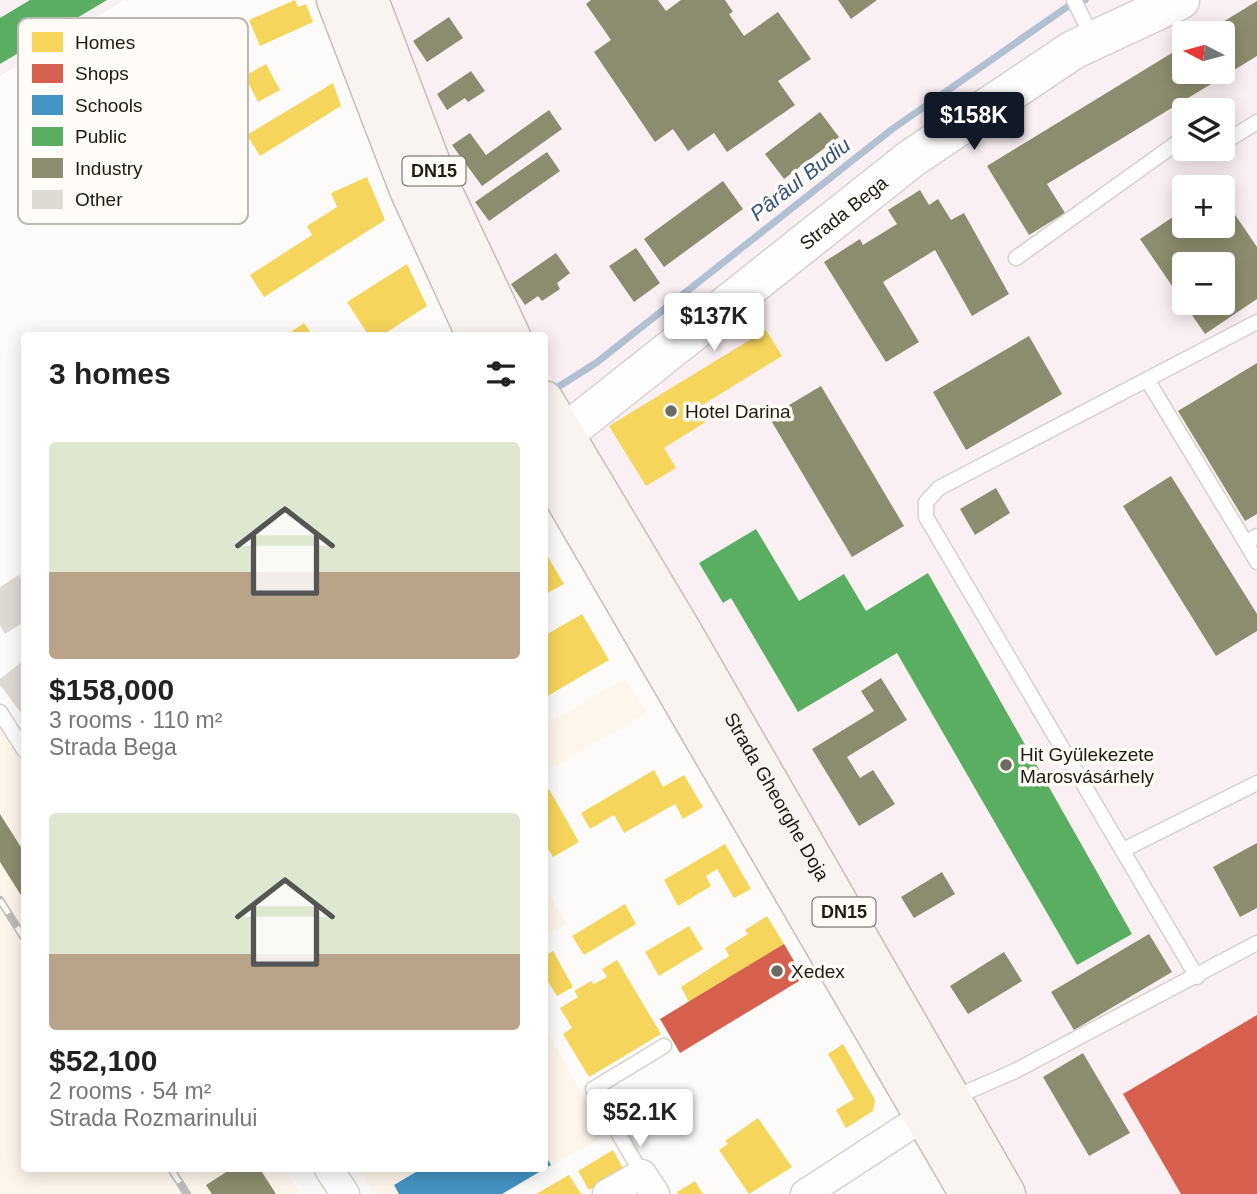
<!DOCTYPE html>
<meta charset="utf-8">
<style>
:root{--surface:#fff;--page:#f6f6f6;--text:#222;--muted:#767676;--accent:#111827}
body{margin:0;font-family:Arial,sans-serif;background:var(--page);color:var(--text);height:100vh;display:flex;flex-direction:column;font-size:26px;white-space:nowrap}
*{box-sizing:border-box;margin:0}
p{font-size:23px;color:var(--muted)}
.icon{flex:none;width:38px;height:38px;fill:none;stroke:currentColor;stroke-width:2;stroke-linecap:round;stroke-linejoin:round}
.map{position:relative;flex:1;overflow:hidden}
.sheet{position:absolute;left:21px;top:332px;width:527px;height:840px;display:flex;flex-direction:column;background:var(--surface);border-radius:7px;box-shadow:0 4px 18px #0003}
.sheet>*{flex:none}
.needle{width:46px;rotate:276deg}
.fabs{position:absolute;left:1172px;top:21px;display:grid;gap:14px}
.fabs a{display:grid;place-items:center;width:63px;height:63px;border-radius:7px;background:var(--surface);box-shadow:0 4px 18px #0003;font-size:35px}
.price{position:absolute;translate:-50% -60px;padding:0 16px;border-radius:7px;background:#fff;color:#222;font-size:23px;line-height:46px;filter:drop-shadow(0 2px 4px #0008)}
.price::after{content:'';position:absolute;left:50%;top:42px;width:21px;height:16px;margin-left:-10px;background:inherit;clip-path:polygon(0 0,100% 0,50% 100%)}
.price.selected{background:var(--accent);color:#fff}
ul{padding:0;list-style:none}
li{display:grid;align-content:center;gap:14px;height:371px;padding:0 28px}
li span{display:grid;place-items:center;height:217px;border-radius:7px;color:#555}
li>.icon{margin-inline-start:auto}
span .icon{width:126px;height:126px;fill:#fffc;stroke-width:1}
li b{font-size:30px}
h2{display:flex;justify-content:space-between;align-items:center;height:84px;padding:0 28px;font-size:30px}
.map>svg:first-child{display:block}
.industrial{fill:#faeff2;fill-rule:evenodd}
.built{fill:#fef6eb}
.homes{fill:#f6d55c}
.shops{fill:#d6604d}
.schools{fill:#4393c3}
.public{fill:#5aae61}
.industry{fill:#8c8c6e;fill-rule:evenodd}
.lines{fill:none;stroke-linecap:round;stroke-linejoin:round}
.stream{stroke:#b1c0d2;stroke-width:7}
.building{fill:#dfd9d3}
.service-casing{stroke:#d5d1cc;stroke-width:17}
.minor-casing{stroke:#d5d1cc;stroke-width:31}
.secondary-casing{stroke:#d5d1cc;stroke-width:41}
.primary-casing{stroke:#c7bdba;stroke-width:41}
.service{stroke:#fffefe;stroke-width:14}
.minor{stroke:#fffefe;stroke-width:28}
.secondary{stroke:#fffefe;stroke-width:38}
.primary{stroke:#f9f3f1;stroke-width:38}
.rail-casing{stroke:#bebdbc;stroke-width:8}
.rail{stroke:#fffbf7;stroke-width:5;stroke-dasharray:16;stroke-linecap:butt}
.poi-dot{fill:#6d6963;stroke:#fffbf7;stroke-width:2.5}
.labels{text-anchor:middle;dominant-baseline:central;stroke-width:7;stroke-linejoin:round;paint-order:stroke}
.shield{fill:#fffbf7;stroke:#635e57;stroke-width:2}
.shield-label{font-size:18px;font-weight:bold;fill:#201a12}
.street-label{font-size:19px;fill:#201a12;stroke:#fffbf7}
.poi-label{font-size:19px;fill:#201a12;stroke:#fffbf7;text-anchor:start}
.water-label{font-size:21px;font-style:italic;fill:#32527a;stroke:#fffbf7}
.key{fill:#fffbf7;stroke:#bcb8b2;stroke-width:2}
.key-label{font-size:19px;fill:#201a12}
</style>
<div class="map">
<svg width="1257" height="1194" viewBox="0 0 1257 1194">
<rect width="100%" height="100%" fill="#fdfbf9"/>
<path class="industrial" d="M 0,0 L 124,0 L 0,76 Z
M 387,0 L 1257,0 L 1257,1194 L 1019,1194 L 572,420 L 544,364 L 544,336 L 530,336 L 491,259 L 442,146 ZM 1185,33 L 1223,33 L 1223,72 L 1185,72 ZM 1185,110 L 1223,110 L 1223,149 L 1185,149 ZM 1185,187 L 1223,187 L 1223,226 L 1185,226 ZM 1185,264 L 1223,264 L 1223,303 L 1185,303 Z"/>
<path class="built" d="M 625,678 L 647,713 L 544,773 L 544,726 Z
M 0,724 L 24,762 L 24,1169 L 284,1169 L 300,1194 L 0,1194 Z
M 544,886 L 567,924 L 544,938 Z
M 544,1024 L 604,1136 L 502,1194 L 374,1194 L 360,1169 L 544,1169 Z"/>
<path class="homes" d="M 295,0 L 298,7 L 306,4 L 313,22 L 260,46 L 249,20 Z
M 266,64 L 280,90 L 258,102 L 245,76 Z
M 333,83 L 341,106 L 260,156 L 247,135 Z
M 367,177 L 385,220 L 264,297 L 250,275 L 312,235 L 307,226 L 337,207 L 331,193 Z
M 407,264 L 427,306 L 381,336 L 369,336 L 347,302 Z
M 304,323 L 313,336 L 285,336 Z
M 766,330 L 782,356 L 704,404 L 712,418 L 664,448 L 676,468 L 646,486 L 609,426 Z
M 548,557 L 564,584 L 544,595 L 544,559 Z
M 582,614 L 609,660 L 544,698 L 544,636 Z
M 654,770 L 663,787 L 684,775 L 703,807 L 683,819 L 675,804 L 624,833 L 614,815 L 590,829 L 581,813 Z
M 549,789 L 579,842 L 553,857 L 544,842 L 544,792 Z
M 725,844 L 751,889 L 734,898 L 717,869 L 706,876 L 711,886 L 678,906 L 664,880 Z
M 625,904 L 636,924 L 584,955 L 572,936 Z
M 767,916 L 784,944 L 689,1002 L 681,987 L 729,956 L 725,948 L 748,934 L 745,930 Z
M 689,926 L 703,949 L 659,976 L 645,952 Z
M 553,951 L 573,987 L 557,996 L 544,975 L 544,956 Z
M 617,960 L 661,1034 L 589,1077 L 563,1034 L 572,1028 L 560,1008 L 578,997 L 574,991 L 591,981 L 594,984 L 607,977 L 602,969 Z
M 843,1044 L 875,1100 L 873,1111 L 846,1128 L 836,1110 L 854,1099 L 828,1054 Z
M 758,1118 L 792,1167 L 749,1194 L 719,1150 L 728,1144 L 725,1141 Z
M 613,1150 L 624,1170 L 589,1190 L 578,1171 Z
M 569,1175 L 581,1194 L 536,1194 Z
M 695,1181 L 703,1194 L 678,1194 L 677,1192 Z"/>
<path class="shops" d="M 784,944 L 804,978 L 680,1053 L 660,1019 Z
M 1257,1015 L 1257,1194 L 1181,1194 L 1123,1094 Z"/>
<path class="schools" d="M 544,1153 L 551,1165 L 502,1194 L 399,1194 L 394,1185 L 421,1169 L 544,1169 Z"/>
<path class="public" d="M 30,0 L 107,0 L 0,64 L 0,18 Z
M 756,529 L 799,601 L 844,574 L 866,611 L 928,573 L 1132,934 L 1077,965 L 897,653 L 798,712 L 731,598 L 723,603 L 699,563 Z"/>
<path class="industry" d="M 591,0 L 658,0 L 666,11 L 681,0 L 725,0 L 733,12 L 729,14 L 744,36 L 778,12 L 811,59 L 778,81 L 795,105 L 727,152 L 714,133 L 688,151 L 673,129 L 655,142 L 594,52 L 611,40 L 586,4 Z
M 838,0 L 877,0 L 851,19 Z
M 1257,1 L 1257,56 L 1047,184 L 1065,213 L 1029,235 L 987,166 L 1185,45 L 1185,72 L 1223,72 L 1223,33 L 1205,33 Z
M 449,17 L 463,38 L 427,62 L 413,41 Z
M 471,71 L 485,91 L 468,102 L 465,98 L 447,110 L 437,94 Z
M 549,110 L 562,129 L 482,186 L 452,145 L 470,133 L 486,155 Z
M 820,112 L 839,137 L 784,179 L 765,154 Z
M 547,152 L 560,171 L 489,221 L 475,202 Z
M 723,181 L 743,209 L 664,267 L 644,239 Z
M 920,190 L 929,205 L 938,199 L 951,220 L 964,213 L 1009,294 L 972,316 L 935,250 L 883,282 L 919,342 L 886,362 L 824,262 L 860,239 L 863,245 L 897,224 L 888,210 Z
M 1223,197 L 1257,247 L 1257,299 L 1205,334 L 1140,239 L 1185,209 L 1185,226 L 1223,226 ZM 1185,264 L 1223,264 L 1223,303 L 1185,303 Z
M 636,248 L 660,283 L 634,302 L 609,266 Z
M 556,253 L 570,273 L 557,283 L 560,289 L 542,301 L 538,296 L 525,305 L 511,284 Z
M 1029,336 L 1062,394 L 966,450 L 933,392 Z
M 1257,363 L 1257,514 L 1245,521 L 1178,411 Z
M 821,386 L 904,526 L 852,557 L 769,417 Z
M 1171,476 L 1257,614 L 1257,631 L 1216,656 L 1123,506 Z
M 996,488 L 1010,513 L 975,535 L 960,509 Z
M 881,678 L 907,720 L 847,757 L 860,778 L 873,770 L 895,804 L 859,826 L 812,749 L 874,711 L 861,691 Z
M 0,814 L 24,852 L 24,900 L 0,862 Z
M 1257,843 L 1257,908 L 1240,917 L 1213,867 Z
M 942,872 L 955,894 L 914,918 L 901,897 Z
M 1149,934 L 1172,972 L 1074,1030 L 1051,992 Z
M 1004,952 L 1022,981 L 968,1014 L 950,986 Z
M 1083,1053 L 1130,1133 L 1089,1156 L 1043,1077 Z
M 231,1169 L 260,1169 L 276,1194 L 212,1194 L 206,1185 Z"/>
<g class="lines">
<path class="stream" d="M 550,392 L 596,363 L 891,130 L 1067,7 L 1085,0"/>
</g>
<path class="building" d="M 19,575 L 24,584 L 24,622 L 5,634 L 0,625 L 0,587 Z
M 24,660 L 24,717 L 0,685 L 0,679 Z"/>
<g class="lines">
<g class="service-casing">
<path id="service" d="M 1074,0 L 1093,39
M 1223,121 L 1233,137 L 1257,122
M 1016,258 L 1185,137
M 1148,381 L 1246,543 L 1257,536
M 1246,543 L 1257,562
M 0,712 L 24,750
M 1123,850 L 1257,783
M 1197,977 L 926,517 L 926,502 L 939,488 L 1257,322
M 953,1098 L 1015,1071 L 1257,943
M 642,1174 L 593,1089 L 664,1046"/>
</g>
<g class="minor-casing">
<path id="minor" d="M 329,1169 L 345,1194
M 607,1194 L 642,1174 L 655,1194
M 805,1194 L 938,1107"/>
</g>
<g class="secondary-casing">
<g id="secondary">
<path id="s1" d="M 544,450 L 912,158 L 1073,50 L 1180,0"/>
</g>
</g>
<g class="primary-casing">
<g id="primary">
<path d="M 336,0 L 409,190 L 476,336"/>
<path d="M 369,0 L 437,179 L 511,336"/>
<path id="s2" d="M 544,400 L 682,631 L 1006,1194"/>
<path d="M 544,463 L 969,1194"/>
</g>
</g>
<use href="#service" class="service"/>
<use href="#minor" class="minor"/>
<use href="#secondary" class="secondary"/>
<use href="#primary" class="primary"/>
<g class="rail-casing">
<path id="rail" d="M 0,900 L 24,938
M 171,1169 L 187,1194"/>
</g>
<use href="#rail" class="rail"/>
</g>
<g class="poi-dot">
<circle cx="671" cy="411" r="7"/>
<circle cx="1006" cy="765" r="7"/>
<circle cx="777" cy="971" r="7"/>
</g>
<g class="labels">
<g class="shield">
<rect x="402.5" y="156.5" width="63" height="29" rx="5"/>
<rect x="812.5" y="897.5" width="63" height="29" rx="5"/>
</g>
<g class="shield-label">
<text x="434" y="171">DN15</text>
<text x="844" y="912">DN15</text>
</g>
<g class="street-label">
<text stroke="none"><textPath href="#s1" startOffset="382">Strada Bega</textPath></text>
<text stroke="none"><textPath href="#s2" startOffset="460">Strada Gheorghe Doja</textPath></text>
</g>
<g class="poi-label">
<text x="685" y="411">Hotel Darina</text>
<text x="1020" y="754">Hit Gyülekezete<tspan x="1020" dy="22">Marosvásárhely</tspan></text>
<text x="791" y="971">Xedex</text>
</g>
<g class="water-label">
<text transform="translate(800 179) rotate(-38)">Pârâul Budiu</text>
</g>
</g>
<rect x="18" y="18" width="230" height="206" rx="10" class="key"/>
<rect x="32" y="32" width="31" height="20" fill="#f6d55c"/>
<rect x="32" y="64" width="31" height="19" fill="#d6604d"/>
<rect x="32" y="95" width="31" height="20" fill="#4393c3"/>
<rect x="32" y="127" width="31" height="19" fill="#5aae61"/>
<rect x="32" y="158" width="31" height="20" fill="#8c8c6e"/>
<rect x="32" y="190" width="31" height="19" fill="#dfd9d3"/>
<g class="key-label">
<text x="75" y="49">Homes</text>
<text x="75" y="80">Shops</text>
<text x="75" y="112">Schools</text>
<text x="75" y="143">Public</text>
<text x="75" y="175">Industry</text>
<text x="75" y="206">Other</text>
</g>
</svg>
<div class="fabs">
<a><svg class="needle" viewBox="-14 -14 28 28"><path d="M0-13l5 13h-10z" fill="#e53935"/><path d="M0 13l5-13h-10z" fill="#767676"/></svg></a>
<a><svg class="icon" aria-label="layers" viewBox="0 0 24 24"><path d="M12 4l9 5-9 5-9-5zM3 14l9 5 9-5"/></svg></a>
<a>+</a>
<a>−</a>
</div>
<b class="price selected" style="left:974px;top:152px">$158K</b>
<b class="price" style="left:714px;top:353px">$137K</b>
<b class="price" style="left:640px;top:1149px">$52.1K</b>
<section class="sheet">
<h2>3 homes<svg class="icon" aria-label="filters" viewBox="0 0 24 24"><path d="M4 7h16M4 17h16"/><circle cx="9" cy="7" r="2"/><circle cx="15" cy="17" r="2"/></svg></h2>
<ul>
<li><span style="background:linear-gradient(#dfe7d0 60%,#b9a48a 0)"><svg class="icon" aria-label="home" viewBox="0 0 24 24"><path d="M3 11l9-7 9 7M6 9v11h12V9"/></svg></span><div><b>$158,000</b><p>3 rooms · 110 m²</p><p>Strada Bega</p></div></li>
<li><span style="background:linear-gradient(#dfe7d0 65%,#b9a48a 0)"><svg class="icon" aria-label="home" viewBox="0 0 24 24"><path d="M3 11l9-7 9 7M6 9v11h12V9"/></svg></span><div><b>$52,100</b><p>2 rooms · 54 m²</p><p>Strada Rozmarinului</p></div></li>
</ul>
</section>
</div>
